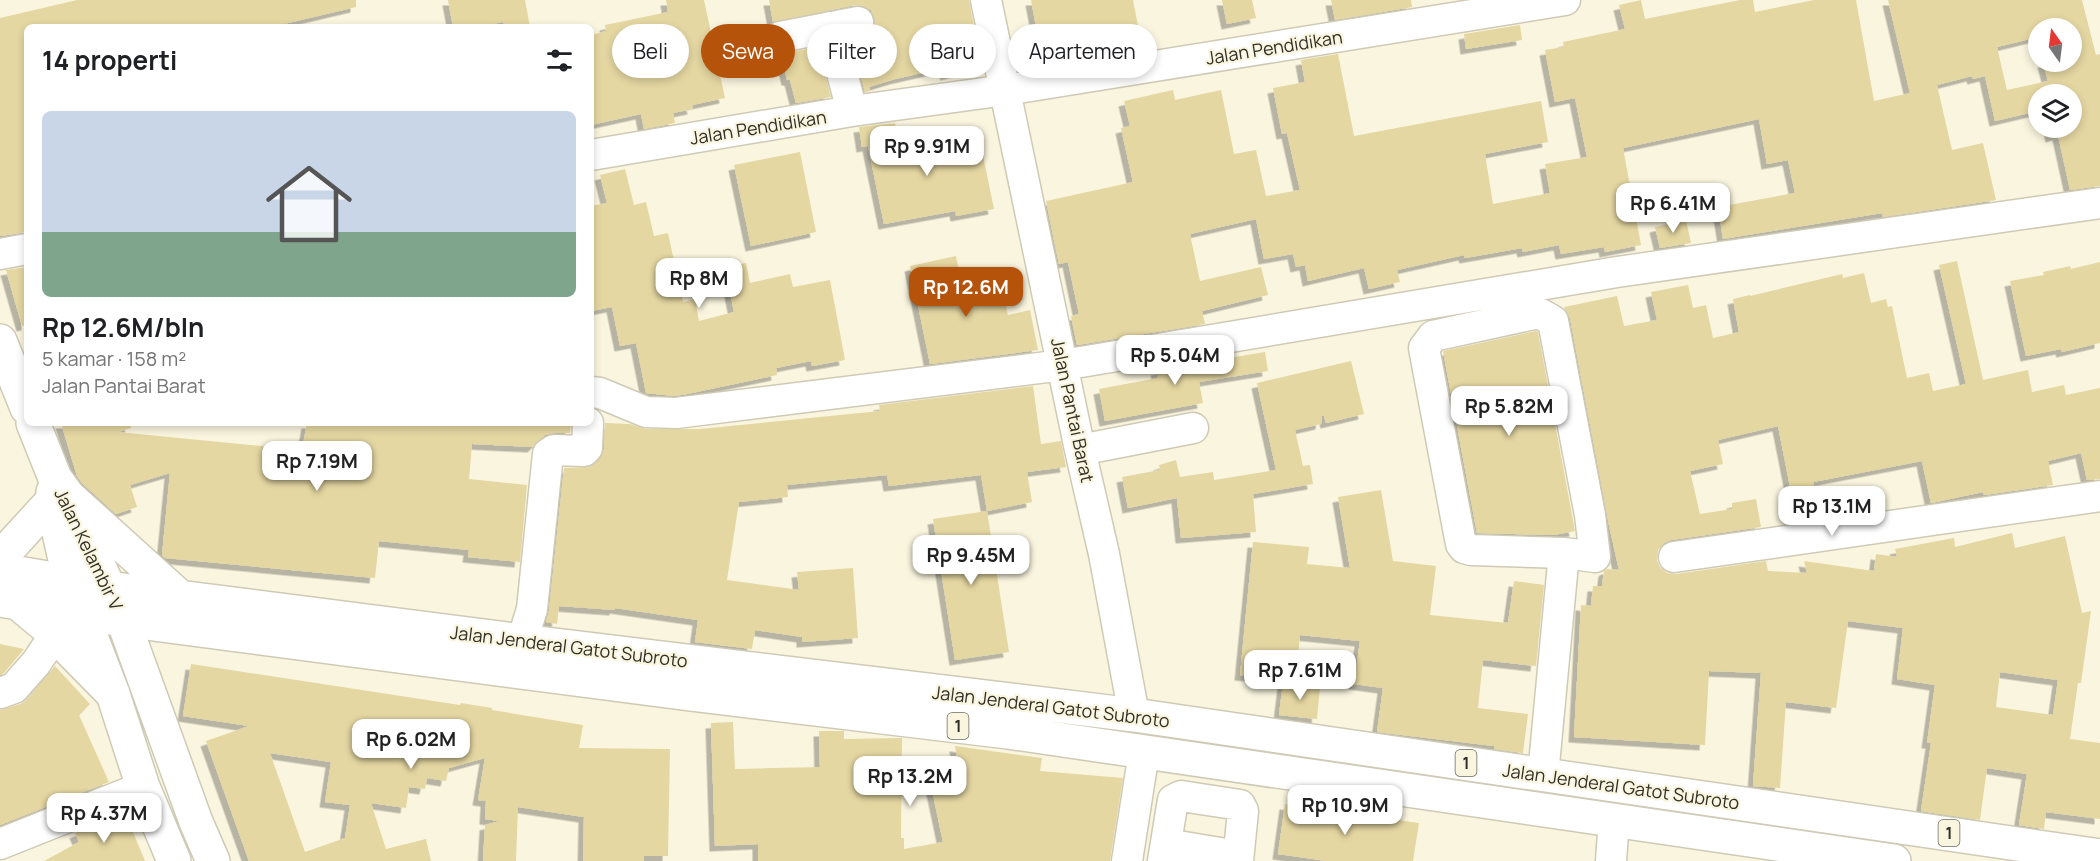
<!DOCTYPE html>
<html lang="id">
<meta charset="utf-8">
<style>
:root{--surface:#fff;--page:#f2f2f2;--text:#202124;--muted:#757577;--accent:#b45309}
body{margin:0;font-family:Manrope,sans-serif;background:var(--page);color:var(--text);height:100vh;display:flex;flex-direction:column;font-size:22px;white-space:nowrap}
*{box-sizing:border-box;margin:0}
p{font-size:20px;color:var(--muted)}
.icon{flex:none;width:33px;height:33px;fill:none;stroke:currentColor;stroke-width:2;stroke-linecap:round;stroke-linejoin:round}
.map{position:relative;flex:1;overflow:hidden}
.panel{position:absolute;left:24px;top:24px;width:570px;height:402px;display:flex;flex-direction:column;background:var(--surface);border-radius:9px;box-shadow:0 3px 9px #0003}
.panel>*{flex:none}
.top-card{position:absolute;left:612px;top:24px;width:570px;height:54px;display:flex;gap:12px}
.needle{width:39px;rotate:346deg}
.buttons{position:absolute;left:2028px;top:18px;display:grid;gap:12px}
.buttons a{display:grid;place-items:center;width:54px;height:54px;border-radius:50%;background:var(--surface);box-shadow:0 3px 9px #0003;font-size:30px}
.price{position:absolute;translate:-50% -51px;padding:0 14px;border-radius:12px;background:#fff;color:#222;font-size:20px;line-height:39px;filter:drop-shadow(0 2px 3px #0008)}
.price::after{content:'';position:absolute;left:50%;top:36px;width:18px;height:14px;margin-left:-9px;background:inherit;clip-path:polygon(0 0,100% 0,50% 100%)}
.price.selected{background:var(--accent);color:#fff}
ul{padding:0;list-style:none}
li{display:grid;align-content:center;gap:12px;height:318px;padding:0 18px}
li span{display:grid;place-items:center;height:186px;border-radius:9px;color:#555}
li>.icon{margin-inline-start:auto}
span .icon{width:108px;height:108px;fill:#fffc;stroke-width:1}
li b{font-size:26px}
h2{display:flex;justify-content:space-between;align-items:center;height:72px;padding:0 18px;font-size:26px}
.tag{padding:0 21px;border-radius:27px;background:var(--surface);box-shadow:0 3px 9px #0003;font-size:21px;line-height:54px}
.tag.selected{background:var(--accent);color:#fff}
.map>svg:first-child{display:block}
.building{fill:#e5d7a2;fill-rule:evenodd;filter:url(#shadow)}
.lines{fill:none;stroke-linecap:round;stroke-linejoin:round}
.minor-casing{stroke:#cfcab5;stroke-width:33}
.major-casing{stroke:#cfcab5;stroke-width:36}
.highway-casing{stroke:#cfcab5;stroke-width:36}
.minor{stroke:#fff;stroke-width:30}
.major{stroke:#fff;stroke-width:33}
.highway{stroke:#fff;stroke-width:33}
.labels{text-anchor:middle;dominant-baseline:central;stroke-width:4.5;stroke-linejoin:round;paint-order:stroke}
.shield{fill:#faf5df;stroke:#6d6a5e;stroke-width:1.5}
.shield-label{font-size:16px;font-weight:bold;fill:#312f27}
.street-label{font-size:18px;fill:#312f27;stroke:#faf5df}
</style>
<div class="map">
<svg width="2100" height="861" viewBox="0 0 2100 861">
<defs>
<filter id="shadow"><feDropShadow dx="-5.5" dy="5.5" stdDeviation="0" flood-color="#0004"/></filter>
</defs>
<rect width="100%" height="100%" fill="#faf5df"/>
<path class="building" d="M 77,0 L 356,0 L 356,7 L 271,27 L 27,27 L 27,232 L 0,236 L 0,18 Z
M 448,0 L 525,0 L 530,27 L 504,27 L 503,22 L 478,27 L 453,27 Z
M 666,0 L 704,0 L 725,98 L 692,105 L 693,109 L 673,113 L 675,123 L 644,129 L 641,114 L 591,125 L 591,35 L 606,31 L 605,25 L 668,12 Z
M 769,0 L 969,0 L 982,66 L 946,75 L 944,68 L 895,79 L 869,87 L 870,91 L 865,92 L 851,41 L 869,35 L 874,28 L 875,19 L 871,10 L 863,6 L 855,5 L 773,22 Z
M 1031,0 L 1133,0 L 1140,36 L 1133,37 L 1136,52 L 1107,56 L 1107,52 L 1043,63 Z
M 1222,0 L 1252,0 L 1256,18 L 1227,24 Z
M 1331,0 L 1411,0 L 1412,7 L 1335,20 Z
M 1641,0 L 1645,19 L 1740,0 L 1753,0 L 1755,12 L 1814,0 L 1856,0 L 1874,101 L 1910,93 L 1888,0 L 2082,0 L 2096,55 L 2100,54 L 2100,186 L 2070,190 L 2058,135 L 2051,137 L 2049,128 L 2072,128 L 2072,94 L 2038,94 L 2038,111 L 1995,121 L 1985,76 L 1973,79 L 1972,76 L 1937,85 L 1952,150 L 1983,143 L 1996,200 L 1883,217 L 1882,213 L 1723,239 L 1718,207 L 1795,193 L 1788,160 L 1767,164 L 1759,119 L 1623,148 L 1641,245 L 1605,252 L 1604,247 L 1561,254 L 1559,245 L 1523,252 L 1522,248 L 1465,258 L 1464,255 L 1397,270 L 1400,282 L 1369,289 L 1364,268 L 1308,281 L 1305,265 L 1296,267 L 1293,254 L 1264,259 L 1256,219 L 1190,234 L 1200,281 L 1261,267 L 1268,295 L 1202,311 L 1205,324 L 1077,345 L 1071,316 L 1079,314 L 1068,262 L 1059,264 L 1046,201 L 1133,182 L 1121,128 L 1130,126 L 1124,101 L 1173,90 L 1175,100 L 1221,90 L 1234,154 L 1256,150 L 1266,196 L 1300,190 L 1287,133 L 1282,134 L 1273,88 L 1305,82 L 1301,60 L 1338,54 L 1354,136 L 1541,101 L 1548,142 L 1485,154 L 1493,204 L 1550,193 L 1545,164 L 1587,157 L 1575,98 L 1555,102 L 1545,50 L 1564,47 L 1563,42 L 1625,29 L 1619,5 ZM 2038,28 L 2072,28 L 2072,62 L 2043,62 L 2048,81 L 2007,90 L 1997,47 L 2034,38 L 2035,40 L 2038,40 Z
M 1520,25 L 1522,40 L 1466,49 L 1464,34 Z
M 818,47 L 831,97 L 796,103 L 790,80 L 787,80 L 781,54 Z
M 895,123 L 904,162 L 943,154 L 941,144 L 979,136 L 994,209 L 956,216 L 955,211 L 884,224 L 868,146 L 862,147 L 859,127 Z
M 800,152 L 816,232 L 751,246 L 734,165 Z
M 625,169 L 634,205 L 646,202 L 654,236 L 668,233 L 683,302 L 695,299 L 699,321 L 734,312 L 725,267 L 746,263 L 750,283 L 790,274 L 793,287 L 830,280 L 845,360 L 812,366 L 811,361 L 776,368 L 777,375 L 687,394 L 675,396 L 646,393 L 636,343 L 620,346 L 612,307 L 591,311 L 591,206 L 607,203 L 600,175 Z
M 1686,220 L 1691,243 L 1660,248 L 1655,227 Z
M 956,256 L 965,301 L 1003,293 L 1008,315 L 1030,310 L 1038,350 L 930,364 L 910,266 Z
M 1957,261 L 1983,380 L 2028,370 L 2032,392 L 2064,385 L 2066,395 L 2100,388 L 2100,479 L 2087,480 L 2081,453 L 2048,461 L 2053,485 L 1984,495 L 1983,492 L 1931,503 L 1922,461 L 1813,482 L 1820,519 L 1797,522 L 1778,426 L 1718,440 L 1723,464 L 1690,471 L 1700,514 L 1732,509 L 1732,503 L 1756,499 L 1761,527 L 1671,540 L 1664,543 L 1658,550 L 1657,560 L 1660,567 L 1667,573 L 1676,574 L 1766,561 L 1768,571 L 1807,573 L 1804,561 L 1874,571 L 1876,554 L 1897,557 L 1895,549 L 1954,538 L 1955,547 L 2012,533 L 2015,548 L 2065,536 L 2082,613 L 2091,611 L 2081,683 L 2078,683 L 2070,739 L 2100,743 L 2100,819 L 2046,812 L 2044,829 L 2019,825 L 2027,774 L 1987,768 L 1980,820 L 1921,811 L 1931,743 L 1927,743 L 1935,685 L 1897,679 L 1903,628 L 1848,621 L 1836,708 L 1786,702 L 1780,788 L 1753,786 L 1761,673 L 1709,671 L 1705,745 L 1574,737 L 1581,605 L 1591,606 L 1593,586 L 1602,586 L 1604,571 L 1607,569 L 1619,570 L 1609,525 L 1570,318 L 1564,307 L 1617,296 L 1624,326 L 1657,320 L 1651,292 L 1688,285 L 1693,308 L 1706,305 L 1713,338 L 1739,332 L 1733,299 L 1750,295 L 1750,296 L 1842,274 L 1843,278 L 1864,273 L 1871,303 L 1886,299 L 1888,307 L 1892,306 L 1907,378 L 1929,373 L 1933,391 L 1966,384 L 1939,265 ZM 2000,672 L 2058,680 L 2053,715 L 1996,707 Z
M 2100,262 L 2100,343 L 2062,352 L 2061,349 L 2026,356 L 2010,281 L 2044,275 L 2043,272 L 2070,266 L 2071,269 Z
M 27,267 L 27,325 L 22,326 L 6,270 Z
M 1536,331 L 1538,332 L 1575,531 L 1554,535 L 1477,533 L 1443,351 Z
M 1265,352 L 1268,371 L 1199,382 L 1203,403 L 1105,421 L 1099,389 L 1158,378 L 1156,370 Z
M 1351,361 L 1364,414 L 1326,423 L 1324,416 L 1322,416 L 1321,424 L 1295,430 L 1303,466 L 1310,465 L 1313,484 L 1253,494 L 1256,532 L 1181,538 L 1177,498 L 1128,508 L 1122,477 L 1160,470 L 1159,465 L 1176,460 L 1180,477 L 1213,472 L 1214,480 L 1276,470 L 1257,383 Z
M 1033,386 L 1041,444 L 1061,441 L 1066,467 L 1027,472 L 1032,502 L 987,511 L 981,475 L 889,486 L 887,475 L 787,485 L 788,497 L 739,502 L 727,580 L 799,590 L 797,572 L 853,568 L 858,638 L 802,642 L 802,637 L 755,630 L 752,649 L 695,642 L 698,620 L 615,608 L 615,610 L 559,606 L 557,624 L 546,622 L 549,611 L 564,468 L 590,467 L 599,460 L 604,449 L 605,423 L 630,424 L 645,429 L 700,429 L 880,411 L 879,405 Z
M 61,423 L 130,423 L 131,428 L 118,432 L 302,450 L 307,423 L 571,423 L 570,433 L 555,433 L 545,435 L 533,447 L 472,444 L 469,479 L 527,485 L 520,562 L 468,557 L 469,550 L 379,541 L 375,578 L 165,558 L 162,555 L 170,473 L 130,485 L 137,507 L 116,514 L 82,483 L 77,476 Z
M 1381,490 L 1393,561 L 1436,566 L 1430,615 L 1508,623 L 1514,581 L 1544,585 L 1536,666 L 1483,660 L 1478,708 L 1528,714 L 1523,753 L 1494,749 L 1494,746 L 1377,732 L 1383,688 L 1354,684 L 1360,641 L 1300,635 L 1296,680 L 1240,675 L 1253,542 L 1309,547 L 1307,564 L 1350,568 L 1338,497 Z
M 987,511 L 1009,652 L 955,660 L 933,519 Z
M 0,644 L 24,649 L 4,673 L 0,675 Z
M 191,664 L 460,705 L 461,703 L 492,708 L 492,710 L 583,725 L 579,748 L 670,749 L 668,856 L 644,856 L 644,861 L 583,861 L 584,817 L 518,807 L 516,861 L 483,861 L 485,825 L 500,821 L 485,819 L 486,801 L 478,800 L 485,758 L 449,768 L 446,781 L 427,778 L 425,789 L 409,787 L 406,808 L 371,803 L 386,849 L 426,839 L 431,861 L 249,861 L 206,741 L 249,726 L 183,716 ZM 270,753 L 331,762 L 325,802 L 350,805 L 345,838 L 305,852 Z
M 55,666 L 90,704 L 79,715 L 109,782 L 0,825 L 0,710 L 20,704 L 27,700 Z
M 1283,683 L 1320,687 L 1317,719 L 1279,715 Z
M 733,722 L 735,769 L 820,767 L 819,731 L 844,731 L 844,739 L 902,738 L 901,838 L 904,838 L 904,849 L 943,842 L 931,785 L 961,779 L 955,746 L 1042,758 L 1040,771 L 1123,778 L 1110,861 L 758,861 L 758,844 L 715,846 L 711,723 Z
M 1285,804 L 1419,823 L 1413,861 L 1327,861 L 1278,854 Z
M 125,813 L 145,861 L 44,861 L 79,842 L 75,833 Z"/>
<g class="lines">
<g class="minor-casing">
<path id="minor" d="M 986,0 L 1080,450 L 1104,554 L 1134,715
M 830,27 L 852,111
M 780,37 L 858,22
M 591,155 L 852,111 L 1006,90 L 1565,0
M 0,254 L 27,249
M 1534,314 L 1541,314 L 1553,321 L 1590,515 L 1595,557 L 1564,553 L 1471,550 L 1464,548 L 1461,544 L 1424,348 L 1433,336 Z
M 591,392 L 600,393 L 646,412 L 676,413 L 1063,365 L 1617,272 L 2100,203
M 1080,450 L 1193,428
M 1674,557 L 2100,496
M 522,641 L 532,609 L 548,454 L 554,450 L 584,451 L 587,448 L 588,423
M 0,693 L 14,688 L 36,663 L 55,635
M 1543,775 L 1564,553
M 0,844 L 143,787
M 1166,844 L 1238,856
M 1127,861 L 1144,752
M 1163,861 L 1173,800 L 1181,796 L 1240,805 L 1243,811 L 1238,861
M 1611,861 L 1614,819"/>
</g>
<g class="major-casing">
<path id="major" d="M 0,341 L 27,408
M 33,423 L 55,478 L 68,496 L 123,620 L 196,822 L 213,861
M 53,492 L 52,501 L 70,582 L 113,694 L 143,787 L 174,861"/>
</g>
<g class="highway-casing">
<path id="highway" d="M 68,496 L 180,597
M 0,555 L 11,546 L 52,501
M 0,570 L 108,588 L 522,641 L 1134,715 L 2100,856
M 0,600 L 123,620 L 690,694 L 1008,732 L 1894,861
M 19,604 L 48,628 L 113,694"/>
</g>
<use href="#minor" class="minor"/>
<use href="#major" class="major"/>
<use href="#highway" class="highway"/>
</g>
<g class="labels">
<g class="shield">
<rect x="947.5" y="713" width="21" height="26" rx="4.5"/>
<rect x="1455.5" y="750" width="21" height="26" rx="4.5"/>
<rect x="1938.5" y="820" width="21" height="26" rx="4.5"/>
</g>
<g class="shield-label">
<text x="958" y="726">1</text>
<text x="1466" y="763">1</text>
<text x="1949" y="833">1</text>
</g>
<g class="street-label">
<text transform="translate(1274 47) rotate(-9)">Jalan Pendidikan</text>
<text transform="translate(758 127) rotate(-9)">Jalan Pendidikan</text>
<text transform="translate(1073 410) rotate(78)">Jalan Pantai Barat</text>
<text transform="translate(89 549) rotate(64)">Jalan Kelambir V</text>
<text transform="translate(569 646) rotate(7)">Jalan Jenderal Gatot Subroto</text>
<text transform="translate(1051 706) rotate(7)">Jalan Jenderal Gatot Subroto</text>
<text transform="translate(1621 786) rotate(8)">Jalan Jenderal Gatot Subroto</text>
</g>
</g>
</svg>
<div class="buttons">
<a><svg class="needle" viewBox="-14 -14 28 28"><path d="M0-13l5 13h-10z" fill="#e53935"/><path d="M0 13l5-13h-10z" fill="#757577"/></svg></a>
<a><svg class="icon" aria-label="layers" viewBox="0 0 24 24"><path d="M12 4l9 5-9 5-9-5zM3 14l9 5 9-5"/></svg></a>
</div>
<b class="price" style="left:927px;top:177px">Rp 9.91M</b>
<b class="price" style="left:1673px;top:234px">Rp 6.41M</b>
<b class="price" style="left:699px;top:309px">Rp 8M</b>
<b class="price selected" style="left:966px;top:318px">Rp 12.6M</b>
<b class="price" style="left:1175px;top:386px">Rp 5.04M</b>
<b class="price" style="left:1509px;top:437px">Rp 5.82M</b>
<b class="price" style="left:317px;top:492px">Rp 7.19M</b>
<b class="price" style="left:1832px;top:537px">Rp 13.1M</b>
<b class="price" style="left:971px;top:586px">Rp 9.45M</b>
<b class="price" style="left:1300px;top:701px">Rp 7.61M</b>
<b class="price" style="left:411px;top:770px">Rp 6.02M</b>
<b class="price" style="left:910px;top:807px">Rp 13.2M</b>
<b class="price" style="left:1345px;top:836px">Rp 10.9M</b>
<b class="price" style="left:104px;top:844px">Rp 4.37M</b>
<div class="top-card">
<a class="tag">Beli</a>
<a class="tag selected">Sewa</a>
<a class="tag">Filter</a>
<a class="tag">Baru</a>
<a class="tag">Apartemen</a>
</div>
<section class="panel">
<h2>14 properti<svg class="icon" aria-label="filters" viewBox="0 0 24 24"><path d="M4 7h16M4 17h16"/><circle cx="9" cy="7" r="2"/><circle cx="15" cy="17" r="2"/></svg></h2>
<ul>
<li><span style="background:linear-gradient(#c9d6e8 65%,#7fa58c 0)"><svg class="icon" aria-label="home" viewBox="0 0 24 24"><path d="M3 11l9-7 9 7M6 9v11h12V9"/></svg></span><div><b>Rp 12.6M/bln</b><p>5 kamar · 158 m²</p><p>Jalan Pantai Barat</p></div></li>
</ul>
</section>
</div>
